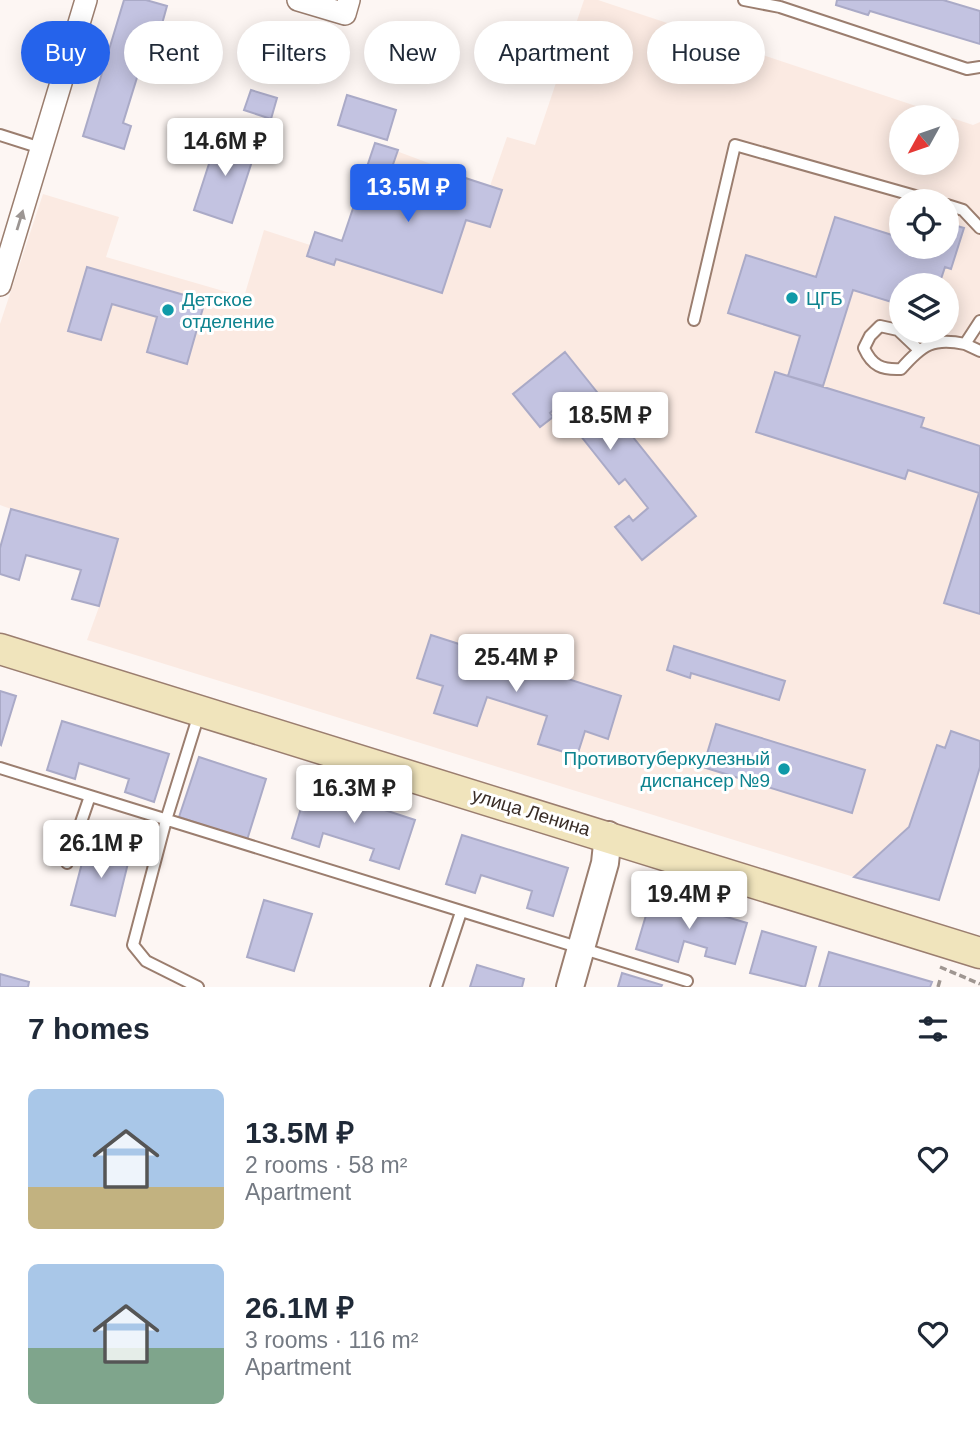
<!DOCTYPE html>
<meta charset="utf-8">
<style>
:root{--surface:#fff;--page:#f6f6f7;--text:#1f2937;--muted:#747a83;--accent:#2563eb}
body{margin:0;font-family:Arial,sans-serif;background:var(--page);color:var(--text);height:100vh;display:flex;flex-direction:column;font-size:26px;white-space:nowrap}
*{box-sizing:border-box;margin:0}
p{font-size:23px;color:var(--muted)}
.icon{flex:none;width:38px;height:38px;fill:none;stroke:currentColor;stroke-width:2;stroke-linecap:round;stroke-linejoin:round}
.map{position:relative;height:987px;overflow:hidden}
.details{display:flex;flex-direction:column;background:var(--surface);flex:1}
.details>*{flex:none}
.guide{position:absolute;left:21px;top:21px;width:938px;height:63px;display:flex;gap:14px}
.needle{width:46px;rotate:230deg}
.fabs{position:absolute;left:889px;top:105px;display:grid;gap:14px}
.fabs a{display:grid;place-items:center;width:70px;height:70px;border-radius:50%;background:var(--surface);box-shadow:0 4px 18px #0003;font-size:35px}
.price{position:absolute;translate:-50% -60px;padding:0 16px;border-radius:7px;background:#fff;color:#222;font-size:23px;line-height:46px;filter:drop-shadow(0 2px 4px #0008)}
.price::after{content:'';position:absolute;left:50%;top:42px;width:21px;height:16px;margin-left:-10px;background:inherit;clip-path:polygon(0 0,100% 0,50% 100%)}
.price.current{background:var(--accent);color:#fff}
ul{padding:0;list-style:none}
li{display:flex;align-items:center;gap:21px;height:175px;padding:0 28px}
li span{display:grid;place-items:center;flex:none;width:196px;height:140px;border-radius:10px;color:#555}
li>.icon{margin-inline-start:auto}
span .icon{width:84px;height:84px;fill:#fffc;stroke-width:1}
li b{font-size:30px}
h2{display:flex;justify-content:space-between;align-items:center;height:84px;padding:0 28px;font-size:30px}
.tag{padding:0 24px;border-radius:32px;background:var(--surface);box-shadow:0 4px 18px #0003;font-size:24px;line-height:63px}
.tag.current{background:var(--accent);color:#fff}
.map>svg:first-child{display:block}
.built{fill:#fbeae2;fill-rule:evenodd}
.building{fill:#c3c3e1;stroke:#aaaac7;stroke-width:2}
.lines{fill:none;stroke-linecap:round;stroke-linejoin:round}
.service-casing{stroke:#9b7e6f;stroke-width:14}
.minor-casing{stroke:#9b7e6f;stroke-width:24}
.tertiary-casing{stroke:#9b7e6f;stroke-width:30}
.secondary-casing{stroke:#9b7e6f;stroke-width:33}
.path{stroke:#9f9691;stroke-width:3.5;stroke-dasharray:7 3.5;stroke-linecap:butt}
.service{stroke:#fff;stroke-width:10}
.minor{stroke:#fff;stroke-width:21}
.tertiary{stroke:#fff;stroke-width:26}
.secondary{stroke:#f0e4bc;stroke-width:30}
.oneway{fill:#9c9693}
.culture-dot{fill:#0f9aa8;stroke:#fff;stroke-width:2.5}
.labels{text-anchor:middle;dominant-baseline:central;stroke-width:6;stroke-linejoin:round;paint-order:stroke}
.culture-label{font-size:19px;fill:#0d838f;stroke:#fff;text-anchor:start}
.street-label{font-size:19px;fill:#392d27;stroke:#fff}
</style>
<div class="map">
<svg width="980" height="987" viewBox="0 0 980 987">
<rect width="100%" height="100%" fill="#fdf6f3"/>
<path class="built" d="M 584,0 L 598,0 L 973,125 L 980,122 L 980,741 L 945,748 L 937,745 L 909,827 L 854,877 L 87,640 L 99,607 L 72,599 L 80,570 L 26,555 L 19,580 L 0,574 L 0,548 L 11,509 L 0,505 L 0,324 L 43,194 L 119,217 L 106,257 L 244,297 L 264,230 L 310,245 L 315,232 L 342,241 L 375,143 L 490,186 L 507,137 L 535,145 ZM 901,117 L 947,117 L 947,163 L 901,163 ZM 901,201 L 947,201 L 947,247 L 901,247 ZM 901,285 L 947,285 L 947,331 L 901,331 Z"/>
<path class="building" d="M 124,0 L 146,0 L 167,6 L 160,31 L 152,29 L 123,123 L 131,126 L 124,149 L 83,136 Z
M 837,0 L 943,0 L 980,11 L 980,44 L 870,11 L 868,15 L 836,5 Z
M 251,90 L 277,98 L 271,119 L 244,110 Z
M 347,95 L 396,110 L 387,140 L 338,125 Z
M 219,133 L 257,146 L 232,223 L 194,210 Z
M 375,143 L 398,150 L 389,176 L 437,191 L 444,171 L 502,190 L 490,227 L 466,220 L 442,293 L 336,259 L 334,265 L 307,256 L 315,232 L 342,241 Z
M 901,209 L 901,247 L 947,247 L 947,223 L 964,228 L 951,269 L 945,267 L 939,285 L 901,285 L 901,305 L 853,290 L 823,386 L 788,376 L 800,336 L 728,313 L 746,255 L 816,277 L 835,217 L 892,235 Z
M 87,267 L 205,301 L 187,364 L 147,352 L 157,317 L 112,304 L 101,340 L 68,331 Z
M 565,352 L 696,516 L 642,560 L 615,527 L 629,516 L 633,521 L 648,508 L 625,479 L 619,484 L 580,435 L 588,429 L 565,400 L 550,413 L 553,417 L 540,427 L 513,394 Z
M 775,372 L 924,418 L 921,427 L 980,446 L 980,614 L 944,603 L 979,493 L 908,470 L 905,479 L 756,432 Z
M 11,509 L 118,539 L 99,606 L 72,599 L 81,570 L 26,555 L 19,580 L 0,574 L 0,548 Z
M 431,635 L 621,696 L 608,739 L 585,731 L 577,756 L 538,744 L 547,716 L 487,697 L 477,726 L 434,713 L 443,686 L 417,678 Z
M 674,646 L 785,681 L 779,700 L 691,673 L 690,678 L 667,670 Z
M 0,691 L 16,696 L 1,745 L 0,744 Z
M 62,721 L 169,754 L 154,802 L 125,792 L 129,779 L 79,763 L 75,779 L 47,770 Z
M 716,724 L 865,770 L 852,813 L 703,767 Z
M 951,731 L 980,741 L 980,767 L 939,900 L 854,877 L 909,827 L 937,745 L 945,748 Z
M 199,757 L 266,779 L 247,840 L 179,817 Z
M 308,785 L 415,820 L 399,869 L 370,860 L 374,849 L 323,833 L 319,847 L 292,838 Z
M 462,835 L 568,868 L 553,916 L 527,908 L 532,891 L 481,875 L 475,893 L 446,884 Z
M 87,844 L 130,855 L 115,916 L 71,905 Z
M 652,895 L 747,923 L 735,964 L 705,956 L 707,948 L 684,941 L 678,962 L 636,949 Z
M 264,900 L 312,914 L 294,971 L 247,957 Z
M 762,931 L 816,947 L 805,987 L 750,973 Z
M 829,952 L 932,982 L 930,987 L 819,987 Z
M 477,965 L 524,979 L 522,987 L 470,987 Z
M 622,973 L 662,985 L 661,987 L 618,987 Z
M 0,974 L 29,982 L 28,987 L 0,987 Z"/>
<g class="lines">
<g class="service-casing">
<path id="service" d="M 744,0 L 780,7 L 967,69 L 980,67
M 0,135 L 41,148
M 947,205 L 963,210 L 980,228
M 694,320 L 735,145 L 933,201
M 980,321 L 965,344 L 980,351
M 918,349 L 898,330 L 880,326 L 870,336 L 864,348 C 872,366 882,370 901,369 C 922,345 933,337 965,344
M 0,768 L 687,981
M 67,863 L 90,796
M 198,987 L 146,961 L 133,945 L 166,820 L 199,714
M 436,987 L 461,912"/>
</g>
<g class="minor-casing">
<path id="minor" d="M 298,0 L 345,14 L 349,0
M 0,285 L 86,0"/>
</g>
<g class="tertiary-casing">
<path id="tertiary" d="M 570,987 L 605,863 L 608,835"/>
</g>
<g class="secondary-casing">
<path id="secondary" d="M 0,649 L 980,953"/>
</g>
<path class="path" d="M 940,967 L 980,984
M 938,987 L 940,980"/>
<use href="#service" class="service"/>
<use href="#minor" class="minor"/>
<use href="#tertiary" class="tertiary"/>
<use href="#secondary" class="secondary"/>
</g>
<defs><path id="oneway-solid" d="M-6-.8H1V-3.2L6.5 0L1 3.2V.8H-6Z" transform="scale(1.75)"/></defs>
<use class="oneway" href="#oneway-solid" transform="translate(20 220) rotate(-73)"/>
<g class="culture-dot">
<circle cx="792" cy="298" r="7"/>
<circle cx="168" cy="310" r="7"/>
<circle cx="784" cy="769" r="7"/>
</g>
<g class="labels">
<g class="culture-label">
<text x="806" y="298">ЦГБ</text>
<text x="182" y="299">Детское<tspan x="182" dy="22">отделение</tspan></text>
<text x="770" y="758" text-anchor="end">Противотуберкулезный<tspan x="770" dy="22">диспансер №9</tspan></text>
</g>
<g class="street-label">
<text transform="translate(531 812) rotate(17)">улица Ленина</text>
</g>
</g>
</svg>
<div class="fabs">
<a><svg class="needle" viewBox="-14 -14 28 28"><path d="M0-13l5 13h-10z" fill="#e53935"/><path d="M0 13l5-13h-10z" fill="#747a83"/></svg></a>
<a><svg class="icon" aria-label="locate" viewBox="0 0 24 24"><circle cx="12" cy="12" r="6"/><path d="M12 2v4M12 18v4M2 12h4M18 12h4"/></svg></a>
<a><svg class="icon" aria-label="layers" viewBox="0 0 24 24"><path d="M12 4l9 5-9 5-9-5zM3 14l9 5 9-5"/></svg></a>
</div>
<b class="price" style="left:225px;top:178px">14.6M ₽</b>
<b class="price current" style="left:408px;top:224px">13.5M ₽</b>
<b class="price" style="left:610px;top:452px">18.5M ₽</b>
<b class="price" style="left:516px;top:694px">25.4M ₽</b>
<b class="price" style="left:354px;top:825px">16.3M ₽</b>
<b class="price" style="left:101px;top:880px">26.1M ₽</b>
<b class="price" style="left:689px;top:931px">19.4M ₽</b>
<div class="guide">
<a class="tag current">Buy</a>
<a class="tag">Rent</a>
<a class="tag">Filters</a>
<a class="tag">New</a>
<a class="tag">Apartment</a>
<a class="tag">House</a>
</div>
</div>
<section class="details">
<h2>7 homes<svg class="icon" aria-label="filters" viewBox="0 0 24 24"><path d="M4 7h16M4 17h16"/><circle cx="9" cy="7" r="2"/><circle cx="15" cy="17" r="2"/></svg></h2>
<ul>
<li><span style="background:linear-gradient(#a9c7e8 70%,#c2b280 0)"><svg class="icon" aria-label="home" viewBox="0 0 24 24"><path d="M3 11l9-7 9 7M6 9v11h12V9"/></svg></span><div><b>13.5M ₽</b><p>2 rooms · 58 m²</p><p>Apartment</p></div><svg class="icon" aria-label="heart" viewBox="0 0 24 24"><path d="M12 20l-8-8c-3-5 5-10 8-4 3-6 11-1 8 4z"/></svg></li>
<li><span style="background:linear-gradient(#a9c7e8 60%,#7fa58c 0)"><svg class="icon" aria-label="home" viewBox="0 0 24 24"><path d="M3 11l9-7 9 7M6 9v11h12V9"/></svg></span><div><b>26.1M ₽</b><p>3 rooms · 116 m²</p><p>Apartment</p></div><svg class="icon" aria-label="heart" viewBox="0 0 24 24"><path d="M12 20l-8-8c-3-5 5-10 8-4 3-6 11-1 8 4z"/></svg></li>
</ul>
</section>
